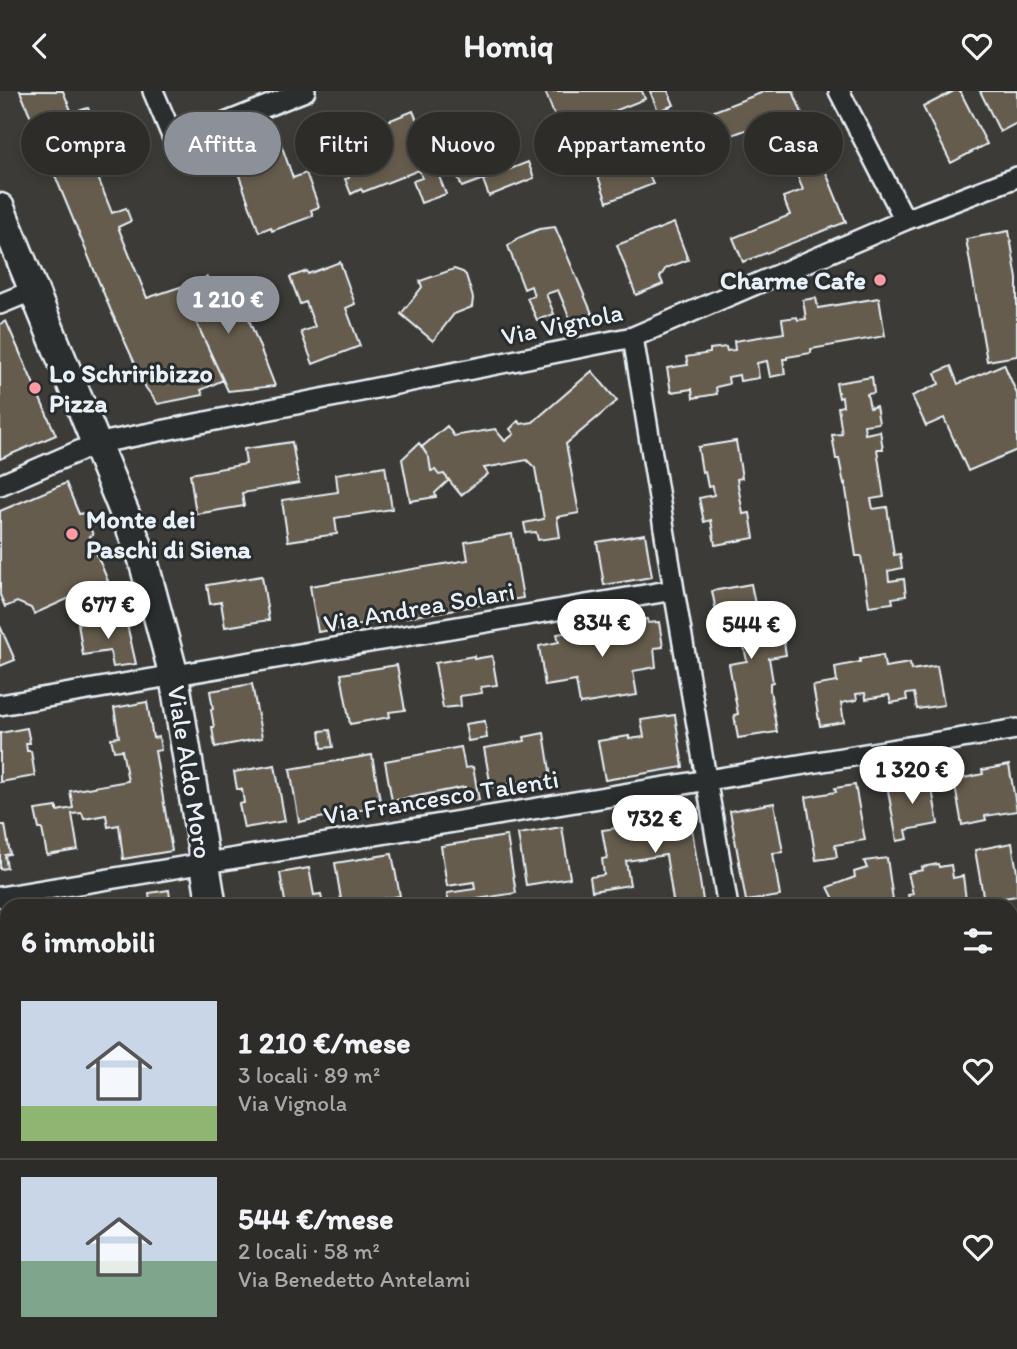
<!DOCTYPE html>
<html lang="it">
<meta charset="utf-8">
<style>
:root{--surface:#2d2c29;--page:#393835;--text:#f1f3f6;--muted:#a7a7a8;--line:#484846;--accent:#8c9099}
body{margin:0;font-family:Itim,sans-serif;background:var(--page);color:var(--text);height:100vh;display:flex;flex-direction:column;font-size:26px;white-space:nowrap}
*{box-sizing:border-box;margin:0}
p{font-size:23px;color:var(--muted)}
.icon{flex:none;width:38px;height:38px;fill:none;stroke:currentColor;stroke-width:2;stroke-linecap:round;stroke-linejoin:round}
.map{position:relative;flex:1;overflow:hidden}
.details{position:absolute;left:0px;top:808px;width:1018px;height:450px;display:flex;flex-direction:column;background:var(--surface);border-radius:21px 21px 0 0;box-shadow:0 4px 10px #0003,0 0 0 2px var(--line)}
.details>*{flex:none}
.hud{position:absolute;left:21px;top:21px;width:976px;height:63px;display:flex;gap:14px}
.price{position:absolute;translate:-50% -60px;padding:0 16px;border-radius:24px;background:#fff;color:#222;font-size:23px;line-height:46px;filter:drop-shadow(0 2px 4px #0008)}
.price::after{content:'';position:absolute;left:50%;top:42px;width:21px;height:16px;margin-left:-10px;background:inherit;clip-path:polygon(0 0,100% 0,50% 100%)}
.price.selected{background:var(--accent);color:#fff}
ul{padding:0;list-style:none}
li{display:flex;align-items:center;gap:21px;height:175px;padding:0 21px}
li+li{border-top:2px solid var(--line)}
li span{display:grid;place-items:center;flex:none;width:196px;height:140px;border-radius:0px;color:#555}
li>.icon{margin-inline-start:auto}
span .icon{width:84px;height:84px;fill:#fffc;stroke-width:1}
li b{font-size:30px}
h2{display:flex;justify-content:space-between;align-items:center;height:84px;padding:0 21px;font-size:30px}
.pill{padding:0 24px;border-radius:32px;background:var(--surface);box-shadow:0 4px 10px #0003,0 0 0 2px var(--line);font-size:24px;line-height:63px}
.pill.selected{background:var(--accent);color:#fff}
header{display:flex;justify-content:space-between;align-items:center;height:91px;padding:0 21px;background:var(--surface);font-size:32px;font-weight:800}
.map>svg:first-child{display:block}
.building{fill:#655c4d;stroke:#e8f1f8;stroke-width:2}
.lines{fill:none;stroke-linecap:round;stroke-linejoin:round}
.street-casing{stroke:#e8f1f8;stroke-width:24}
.secondary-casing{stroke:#e8f1f8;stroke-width:33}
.street{stroke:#2a2d2e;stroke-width:19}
.secondary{stroke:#2a2d2e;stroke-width:28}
.poi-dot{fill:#ff9aa2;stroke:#2a2d2e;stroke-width:2.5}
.labels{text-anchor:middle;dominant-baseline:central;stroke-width:6;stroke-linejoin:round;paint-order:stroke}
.poi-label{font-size:26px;font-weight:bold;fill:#e8f1f8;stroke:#2a2d2e;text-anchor:start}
.street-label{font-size:26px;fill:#e8f1f8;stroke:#2a2d2e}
</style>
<header><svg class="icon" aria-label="back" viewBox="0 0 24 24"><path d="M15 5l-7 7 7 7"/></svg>Homiq<svg class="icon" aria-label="heart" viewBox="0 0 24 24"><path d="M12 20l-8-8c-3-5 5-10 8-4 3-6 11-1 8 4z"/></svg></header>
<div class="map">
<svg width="1017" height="1258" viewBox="0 0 1017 1258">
<rect width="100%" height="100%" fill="#3c3b37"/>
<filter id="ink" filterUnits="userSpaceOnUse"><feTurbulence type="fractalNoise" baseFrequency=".0143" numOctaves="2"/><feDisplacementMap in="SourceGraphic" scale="14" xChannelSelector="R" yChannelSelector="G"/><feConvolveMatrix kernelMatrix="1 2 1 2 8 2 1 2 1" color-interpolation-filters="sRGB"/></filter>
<g filter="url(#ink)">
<path class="building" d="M 20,0 L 63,0 L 72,22 L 88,17 L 93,30 L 88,32 L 95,47 L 84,51 L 112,122 L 126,117 L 131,130 L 118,136 L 147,207 L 180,196 L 223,289 L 201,299 L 203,304 L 158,313 L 146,297 L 111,220 Z
M 545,0 L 642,0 L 645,8 L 554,44 L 548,28 L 555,26 Z
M 650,0 L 668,0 L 674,14 L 658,20 Z
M 766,0 L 793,0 L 846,131 L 743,171 L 733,147 L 790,124 L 783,106 L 803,99 L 782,46 L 767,52 L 759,34 L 694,58 L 683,32 Z
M 954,0 L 960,0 L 987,53 L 951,72 L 923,16 Z
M 980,0 L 1017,0 L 1017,32 L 1000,41 Z
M 413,20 L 430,61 L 434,59 L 438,71 L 434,73 L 446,103 L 421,112 L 413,90 L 422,87 L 419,79 L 363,101 L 361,98 L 351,103 L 345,88 L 349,87 L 338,60 L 381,42 L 378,34 Z
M 280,50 L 293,87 L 306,82 L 319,116 L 311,119 L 313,125 L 272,140 L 271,136 L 259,141 L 235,73 L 262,63 L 260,57 Z
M 476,68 L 484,88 L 462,96 L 454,77 Z
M 643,68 L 653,93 L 607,111 L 598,85 Z
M 528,71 L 534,87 L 489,105 L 483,89 Z
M 674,132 L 688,169 L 666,177 L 660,186 L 663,193 L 636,204 L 617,154 Z
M 555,136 L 594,227 L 585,232 L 573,235 L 558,199 L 546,203 L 554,223 L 537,229 L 527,207 L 534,205 L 531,195 L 524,198 L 508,155 L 518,147 L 539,138 Z
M 1009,140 L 1017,188 L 1017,265 L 987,270 L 966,148 Z
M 340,171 L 355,213 L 346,217 L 360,255 L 313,273 L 301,241 L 315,236 L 306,211 L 300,213 L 290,186 L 307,180 L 308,183 Z
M 454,178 L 463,181 L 466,184 L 473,207 L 472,216 L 454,223 L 433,250 L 401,223 L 422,196 L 420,190 Z
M 207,186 L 214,203 L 232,198 L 237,198 L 275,295 L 228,300 L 180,196 Z
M 816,207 L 818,217 L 879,207 L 885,245 L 811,258 L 811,262 L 787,266 L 787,268 L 783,268 L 785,283 L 770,286 L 767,270 L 757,272 L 759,287 L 740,290 L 739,284 L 728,286 L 729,293 L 716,296 L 717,303 L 693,307 L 692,298 L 671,301 L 667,277 L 688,274 L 686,266 L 710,262 L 710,258 L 726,256 L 727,260 L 735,259 L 734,250 L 784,242 L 782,228 L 797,226 L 798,229 L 806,228 L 803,209 Z
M 6,230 L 56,344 L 0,368 L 0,233 Z
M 1004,273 L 1017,303 L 1017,359 L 968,380 L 944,327 L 926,335 L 912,305 L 939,293 L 935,282 L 951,275 L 958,293 Z
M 592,280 L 617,310 L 566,353 L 579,422 L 557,426 L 560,446 L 538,449 L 536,441 L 526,442 L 524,432 L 544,428 L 535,377 L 527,369 L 484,377 L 488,383 L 461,404 L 444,383 L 439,384 L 435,379 L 431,380 L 429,367 L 422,356 L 447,335 L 454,345 L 495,338 L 505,350 L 514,343 L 510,338 L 518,330 L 521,333 L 533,331 Z
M 872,286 L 874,302 L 867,303 L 870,317 L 876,315 L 879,332 L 864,334 L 865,343 L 880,340 L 883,358 L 877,358 L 884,406 L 871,408 L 873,418 L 887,416 L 894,464 L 900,463 L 902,477 L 888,480 L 889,490 L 904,488 L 906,505 L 892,507 L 893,512 L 869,515 L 861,465 L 856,465 L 845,392 L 844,393 L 839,368 L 836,368 L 832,344 L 842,343 L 838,316 L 843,315 L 842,306 L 839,307 L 836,292 Z
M 736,350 L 742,387 L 737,388 L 743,423 L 750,422 L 754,447 L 715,454 L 711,429 L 704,431 L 699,407 L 714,404 L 713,395 L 708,396 L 705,380 L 702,381 L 698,356 Z
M 292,351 L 299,392 L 242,402 L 244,415 L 196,423 L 190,383 L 246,373 L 244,358 Z
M 419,352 L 429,367 L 431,380 L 435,379 L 439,384 L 444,383 L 449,389 L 435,402 L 436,406 L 410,410 L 402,368 Z
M 385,375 L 392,418 L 335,427 L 337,443 L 288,450 L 282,409 L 338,401 L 336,383 Z
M 66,392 L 79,423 L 84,422 L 93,444 L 89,445 L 108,490 L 34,523 L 31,517 L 17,511 L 5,516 L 0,504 L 0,420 Z
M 512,443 L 523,507 L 318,541 L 310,495 L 468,469 L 465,451 Z
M 645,443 L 652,486 L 604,494 L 597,451 Z
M 262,485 L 269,529 L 225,536 L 221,511 L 210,513 L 207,494 Z
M 751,493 L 756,518 L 766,516 L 768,531 L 761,532 L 763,542 L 782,539 L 786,564 L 769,567 L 773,591 L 770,592 L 770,599 L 777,641 L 738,647 L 734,624 L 738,623 L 729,573 L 747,570 L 742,546 L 740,546 L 738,536 L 733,537 L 730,522 L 717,525 L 712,500 Z
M 105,528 L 106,534 L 126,529 L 136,573 L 113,576 L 110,560 L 83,564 L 78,532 Z
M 647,528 L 648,532 L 659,531 L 663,556 L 654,557 L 656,576 L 633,580 L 637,604 L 580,613 L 576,590 L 545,595 L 539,555 L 559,551 L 557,543 Z
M 0,535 L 15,569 L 0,575 Z
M 883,564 L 885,576 L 910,572 L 911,579 L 937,575 L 944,614 L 917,618 L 914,602 L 906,603 L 907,609 L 891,612 L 889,604 L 866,608 L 865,602 L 856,603 L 857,609 L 841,612 L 844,631 L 820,635 L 813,595 L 837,591 L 835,576 L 860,571 L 860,568 Z
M 474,565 L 474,568 L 492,565 L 497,594 L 481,596 L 482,602 L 460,605 L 461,615 L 443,617 L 435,572 Z
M 397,574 L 405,619 L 389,621 L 390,626 L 350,633 L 341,583 Z
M 252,593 L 262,647 L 215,656 L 212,636 L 214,636 L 211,619 L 213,618 L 210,600 Z
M 147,611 L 153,647 L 159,646 L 161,659 L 155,660 L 172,760 L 123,768 L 119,734 L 108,736 L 106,724 L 84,728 L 82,722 L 72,723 L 78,759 L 47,764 L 42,738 L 39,738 L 35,719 L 57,716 L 57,720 L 73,717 L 70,700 L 128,690 L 122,659 L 114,660 L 111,647 L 119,646 L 114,617 Z
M 675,624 L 683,676 L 605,689 L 598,650 L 629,645 L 629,648 L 644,646 L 641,629 Z
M 485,630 L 487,647 L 468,650 L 465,633 Z
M 27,637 L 30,652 L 26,652 L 27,660 L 31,660 L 35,685 L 0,691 L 0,642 Z
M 330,639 L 333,656 L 322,657 L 320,640 Z
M 544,642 L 551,686 L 491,696 L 484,657 L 525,650 L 524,646 Z
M 461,656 L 465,677 L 473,676 L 479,709 L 468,711 L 465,696 L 392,710 L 385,670 Z
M 372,664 L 381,715 L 299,731 L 290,678 Z
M 275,674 L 285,730 L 244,737 L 239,713 L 244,712 L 242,698 L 237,698 L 234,681 Z
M 1009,674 L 1017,720 L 985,725 L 986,729 L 962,734 L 954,689 L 983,683 L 982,679 Z
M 930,686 L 938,733 L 906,739 L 908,748 L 897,750 L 887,694 Z
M 855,694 L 865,749 L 835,754 L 837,766 L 816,769 L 806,706 L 836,701 L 835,697 Z
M 774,712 L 783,761 L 773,762 L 780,805 L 746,810 L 730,720 Z
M 689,719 L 704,816 L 674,816 L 666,764 L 626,770 L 630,794 L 592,800 L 590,786 L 604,784 L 602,768 L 607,767 L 602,739 L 617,737 L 618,740 L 632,738 L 631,728 Z
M 0,734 L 5,734 L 10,763 L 5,764 L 7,777 L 0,778 Z
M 562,736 L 570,787 L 526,794 L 518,743 Z
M 507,745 L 516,802 L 477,808 L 478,816 L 449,816 L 447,802 L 475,798 L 474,791 L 447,795 L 441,755 Z
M 1012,752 L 1017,781 L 1017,805 L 984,810 L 975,759 Z
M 392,763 L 400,805 L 342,814 L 335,772 Z
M 887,767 L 893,809 L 865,816 L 838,816 L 828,796 L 855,786 L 854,781 L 867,777 L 864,770 Z
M 938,773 L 939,776 L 951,774 L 953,787 L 963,785 L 966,809 L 944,813 L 940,810 L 930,813 L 929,816 L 911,816 L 908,804 L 913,803 L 908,782 L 923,779 L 922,776 Z
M 309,777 L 314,804 L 321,803 L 323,816 L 286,816 L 280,782 Z
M 169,799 L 171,816 L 127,816 L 150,812 L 149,802 Z
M 7,929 L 7,974 L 0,975 L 0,930 Z
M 7,1031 L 7,1055 L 0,1057 L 0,1033 Z
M 1017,1071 L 1017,1103 L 1012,1104 L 1012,1072 Z
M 7,1110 L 7,1154 L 3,1155 L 0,1137 L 0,1111 Z
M 1012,1142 L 1017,1167 L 1017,1173 L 1012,1173 Z
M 1017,1243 L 1017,1258 L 985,1258 L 984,1251 L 1012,1251 L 1012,1244 Z
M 24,1251 L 65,1251 L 67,1258 L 20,1258 L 19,1252 Z
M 113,1251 L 139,1251 L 139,1253 L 114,1256 Z
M 317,1251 L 378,1251 L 379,1258 L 318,1258 Z
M 393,1251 L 447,1251 L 448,1258 L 394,1258 Z
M 447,1251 L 492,1251 L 493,1258 L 448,1258 Z
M 586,1251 L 677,1251 L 677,1255 L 658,1258 L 587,1258 Z"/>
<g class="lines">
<g class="street-casing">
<path id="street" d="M 153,0 L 175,52 L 305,0
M 839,0 L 905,129
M 0,213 L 34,199
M 633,246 L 674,499 L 728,816
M 0,394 L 95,353 L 633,246 L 905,129 L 1017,86
M 0,614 L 674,499
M 0,806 L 1017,638
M 1012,830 L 1017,829
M 0,999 L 7,997
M 1012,1025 L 1017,1024
M 0,1189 L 7,1188
M 1012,1217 L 1017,1216
M 749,1258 L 789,1251"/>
</g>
<g class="secondary-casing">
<path id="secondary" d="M 0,117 L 142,465 L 174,585 L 212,816
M 279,1251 L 280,1258"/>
</g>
<use href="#street" class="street"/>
<use href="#secondary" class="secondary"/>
</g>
</g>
<g class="poi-dot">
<circle cx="880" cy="189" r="7"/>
<circle cx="35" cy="297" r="7"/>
<circle cx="72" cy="443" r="7"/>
</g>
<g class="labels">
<g class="poi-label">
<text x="866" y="189" text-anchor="end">Charme Cafe</text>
<text x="49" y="282">Lo Schriribizzo<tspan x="49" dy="30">Pizza</tspan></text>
<text x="86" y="428">Monte dei<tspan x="86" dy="30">Paschi di Siena</tspan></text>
</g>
<g class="street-label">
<text transform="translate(562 233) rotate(-12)">Via Vignola</text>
<text transform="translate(419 516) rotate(-10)">Via Andrea Solari</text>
<text transform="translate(190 681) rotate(81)">Viale Aldo Moro</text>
<text transform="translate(441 706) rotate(-9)">Via Francesco Talenti</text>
</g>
</g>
</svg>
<b class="price selected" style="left:228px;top:245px">1 210 €</b>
<b class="price" style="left:108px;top:550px">677 €</b>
<b class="price" style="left:602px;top:568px">834 €</b>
<b class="price" style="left:751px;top:570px">544 €</b>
<b class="price" style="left:912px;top:715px">1 320 €</b>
<b class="price" style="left:655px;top:764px">732 €</b>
<div class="hud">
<a class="pill">Compra</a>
<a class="pill selected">Affitta</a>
<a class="pill">Filtri</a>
<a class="pill">Nuovo</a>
<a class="pill">Appartamento</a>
<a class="pill">Casa</a>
</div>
<section class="details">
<h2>6 immobili<svg class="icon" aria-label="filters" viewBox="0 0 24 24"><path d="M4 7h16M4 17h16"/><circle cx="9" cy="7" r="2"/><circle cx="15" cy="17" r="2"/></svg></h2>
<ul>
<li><span style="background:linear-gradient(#c9d6e8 75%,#8fb573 0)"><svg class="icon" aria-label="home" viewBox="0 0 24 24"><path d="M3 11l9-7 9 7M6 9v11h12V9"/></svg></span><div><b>1 210 €/mese</b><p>3 locali · 89 m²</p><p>Via Vignola</p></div><svg class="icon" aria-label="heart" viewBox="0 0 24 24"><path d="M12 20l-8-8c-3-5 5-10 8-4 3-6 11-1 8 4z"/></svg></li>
<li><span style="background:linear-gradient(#c9d6e8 60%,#7fa58c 0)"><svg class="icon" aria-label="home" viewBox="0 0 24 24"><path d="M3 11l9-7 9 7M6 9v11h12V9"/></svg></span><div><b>544 €/mese</b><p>2 locali · 58 m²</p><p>Via Benedetto Antelami</p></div><svg class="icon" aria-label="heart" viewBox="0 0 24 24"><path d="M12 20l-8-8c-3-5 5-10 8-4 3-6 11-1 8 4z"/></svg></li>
</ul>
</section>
</div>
